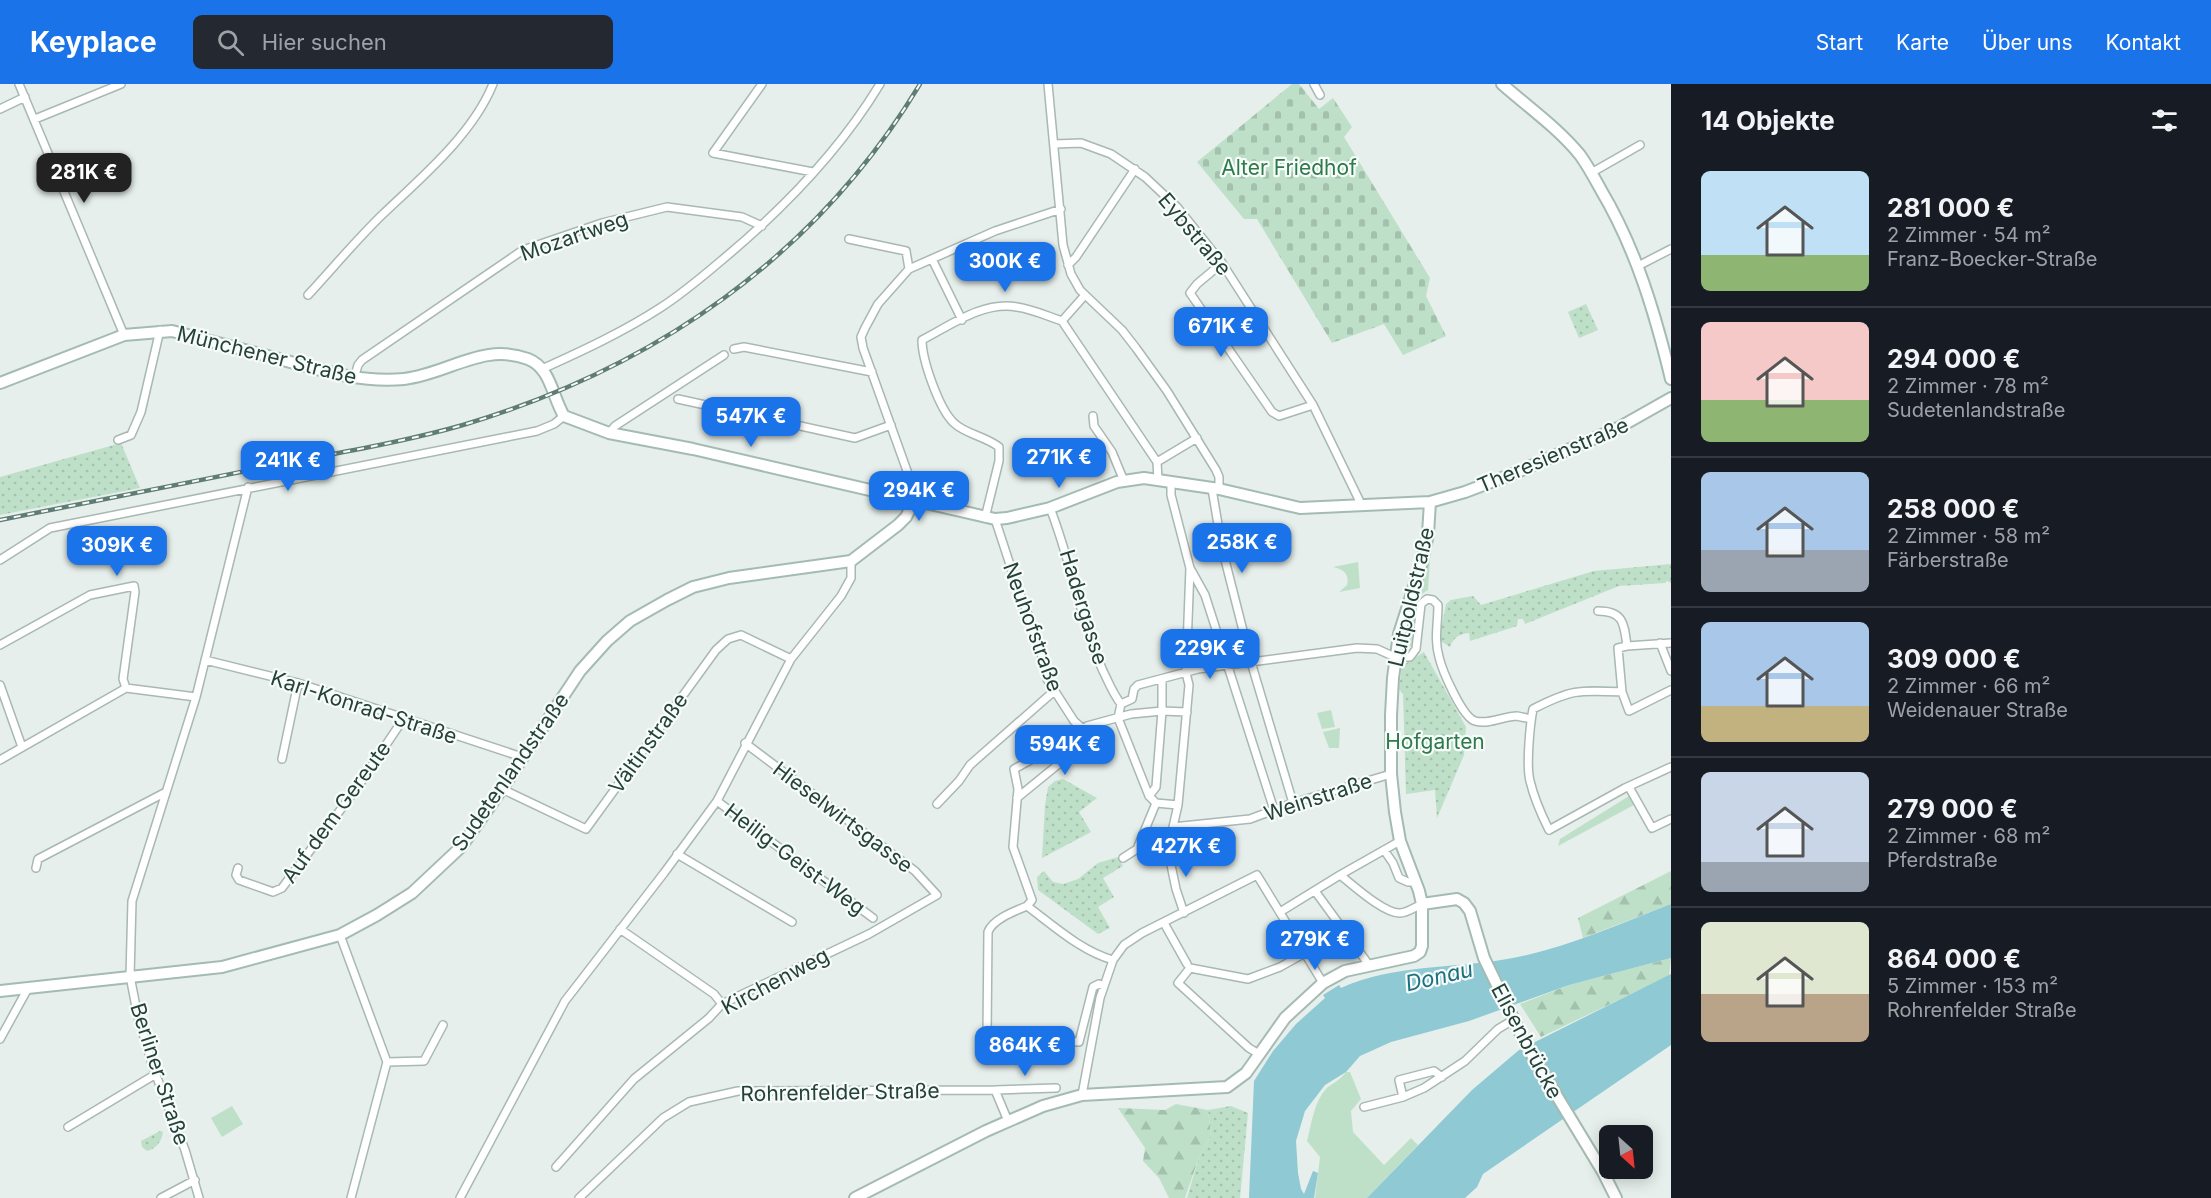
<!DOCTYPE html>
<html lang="de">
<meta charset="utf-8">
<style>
:root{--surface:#171b24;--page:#242831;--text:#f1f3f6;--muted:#9ea1a6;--line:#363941;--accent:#1a73e8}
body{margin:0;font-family:Inter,sans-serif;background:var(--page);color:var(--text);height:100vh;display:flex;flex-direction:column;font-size:22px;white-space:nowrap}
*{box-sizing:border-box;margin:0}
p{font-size:20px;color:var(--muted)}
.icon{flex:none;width:33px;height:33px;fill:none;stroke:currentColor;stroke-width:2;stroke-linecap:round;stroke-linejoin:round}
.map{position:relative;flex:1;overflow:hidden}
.details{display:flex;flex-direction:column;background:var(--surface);width:540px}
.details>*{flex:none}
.needle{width:39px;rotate:153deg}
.tools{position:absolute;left:1599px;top:1041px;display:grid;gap:12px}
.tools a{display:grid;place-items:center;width:54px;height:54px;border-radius:9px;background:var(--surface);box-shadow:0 3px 15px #0003;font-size:30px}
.price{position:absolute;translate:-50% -51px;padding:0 14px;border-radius:12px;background:var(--accent);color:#fff;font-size:20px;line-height:39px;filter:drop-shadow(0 2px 3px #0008)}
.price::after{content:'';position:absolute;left:50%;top:36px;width:18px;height:14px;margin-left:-9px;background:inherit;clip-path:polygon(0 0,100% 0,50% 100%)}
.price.on{background:#222;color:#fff}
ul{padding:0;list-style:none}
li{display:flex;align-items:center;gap:18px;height:150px;padding:0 30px}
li+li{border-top:2px solid var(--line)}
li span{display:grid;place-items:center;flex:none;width:168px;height:120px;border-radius:9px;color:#555}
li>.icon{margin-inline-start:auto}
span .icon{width:72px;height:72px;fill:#fffc;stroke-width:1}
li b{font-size:26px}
h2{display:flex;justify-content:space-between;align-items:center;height:72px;padding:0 30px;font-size:26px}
header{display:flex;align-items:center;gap:36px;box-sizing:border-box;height:84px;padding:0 30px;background:var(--accent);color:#fff}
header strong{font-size:28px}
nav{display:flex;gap:33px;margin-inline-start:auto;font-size:21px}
.search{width:420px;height:54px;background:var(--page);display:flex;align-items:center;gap:15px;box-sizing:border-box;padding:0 21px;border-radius:9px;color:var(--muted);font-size:22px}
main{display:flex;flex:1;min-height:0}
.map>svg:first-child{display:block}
.grass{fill:#bfe0c8}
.forest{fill:url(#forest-firs)}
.cemetery{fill:url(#cemetery-stones)}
.park{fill:url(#park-dots)}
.water{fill:#8ec9d4}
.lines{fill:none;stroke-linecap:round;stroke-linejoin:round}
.street-casing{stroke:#a8b8b2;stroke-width:10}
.secondary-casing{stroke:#a4bbb3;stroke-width:14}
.street{stroke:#fff;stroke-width:7}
.secondary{stroke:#fff;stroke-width:10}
.rail-casing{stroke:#5f7d75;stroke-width:4.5}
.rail{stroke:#f7fbf9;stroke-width:2;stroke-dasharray:7;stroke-linecap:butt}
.labels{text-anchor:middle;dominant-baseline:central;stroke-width:4.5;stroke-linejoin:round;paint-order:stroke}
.park-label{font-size:21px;fill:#2d7a4b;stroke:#f7fbf9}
.street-label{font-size:21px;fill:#24423a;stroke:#f7fbf9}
.water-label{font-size:22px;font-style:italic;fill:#1c6f80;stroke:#f7fbf9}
</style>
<header>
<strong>Keyplace</strong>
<div class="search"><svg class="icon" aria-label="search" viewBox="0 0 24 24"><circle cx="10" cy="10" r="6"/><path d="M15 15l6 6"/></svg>Hier suchen</div>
<nav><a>Start</a><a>Karte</a><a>Über uns</a><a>Kontakt</a></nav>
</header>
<main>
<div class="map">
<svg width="1671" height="1114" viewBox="0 0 1671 1114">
<defs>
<pattern id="forest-firs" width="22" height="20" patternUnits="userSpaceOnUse" patternTransform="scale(1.5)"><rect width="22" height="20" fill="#bfe0c8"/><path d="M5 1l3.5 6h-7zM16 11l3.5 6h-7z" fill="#a4c1ad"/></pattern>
<pattern id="cemetery-stones" width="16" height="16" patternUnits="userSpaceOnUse" patternTransform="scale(1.5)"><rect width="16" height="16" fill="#bfe0c8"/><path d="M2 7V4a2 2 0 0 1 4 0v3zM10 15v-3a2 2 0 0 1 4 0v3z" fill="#a4c1ad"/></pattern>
<pattern id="park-dots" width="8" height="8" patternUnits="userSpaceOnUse" patternTransform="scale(1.5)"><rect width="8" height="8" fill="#bfe0c8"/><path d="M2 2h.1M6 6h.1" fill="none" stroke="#a4c1ad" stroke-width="1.8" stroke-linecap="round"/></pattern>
</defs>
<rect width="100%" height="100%" fill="#e6efeb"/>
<path class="grass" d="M 1431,462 L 1428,506 C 1407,517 1417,540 1413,559 L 1410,563 L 1404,564 L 1402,561 L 1404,554 Z
M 1358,478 L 1360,504 L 1339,508 L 1347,501 C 1350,489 1342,485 1333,483 Z
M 1331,626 L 1335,643 L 1322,645 L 1317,629 Z
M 1340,644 L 1339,664 L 1329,664 L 1323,648 Z
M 1629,712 L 1634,721 L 1558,762 L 1560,755 Z
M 1346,988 L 1350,988 L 1361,1015 L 1351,1027 L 1353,1048 L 1384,1081 L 1411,1054 L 1418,1061 L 1367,1114 L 1315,1114 L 1320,1073 L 1307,1057 C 1312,1039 1314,1016 1328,1003 C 1335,998 1341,995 1346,988 Z
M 232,1022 L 243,1040 L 222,1053 L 211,1034 Z"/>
<path class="forest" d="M 1671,787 L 1671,820 L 1583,854 L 1578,834 Z
M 1671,874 L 1669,892 L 1541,953 L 1520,920 L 1569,901 Z
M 1176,1020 L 1208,1026 L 1211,1051 L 1199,1073 L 1185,1114 L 1169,1114 L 1159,1094 L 1143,1077 L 1145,1064 L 1118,1024 L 1165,1026 Z"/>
<path class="cemetery" d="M 1292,0 L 1299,0 L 1319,25 L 1333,14 L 1352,43 L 1344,53 L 1430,194 L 1426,212 L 1446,252 L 1403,271 L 1384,240 L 1332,259 L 1257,135 L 1244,135 L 1197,78 Z"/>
<path class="park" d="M 1586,220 L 1598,246 L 1579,254 L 1568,228 Z
M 121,359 L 140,404 L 0,431 L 0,393 Z
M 1671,480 L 1671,499 L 1667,497 L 1665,499 L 1619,502 L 1525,540 L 1523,535 L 1518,535 L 1517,542 L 1470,557 L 1469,549 C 1459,550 1453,554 1450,563 L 1439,556 L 1446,520 L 1451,516 L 1473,512 L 1481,521 L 1594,487 Z
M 1424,568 L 1466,643 L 1464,671 L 1437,734 L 1435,706 L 1406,710 L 1403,610 L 1399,605 L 1402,582 Z
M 1063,695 L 1097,714 L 1079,728 L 1091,748 L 1042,774 L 1045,721 L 1048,703 L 1055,697 Z
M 1118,773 L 1123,782 L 1103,794 L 1114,813 L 1098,823 L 1110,844 L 1098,850 L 1038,806 L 1037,793 L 1044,787 L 1053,798 L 1063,800 L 1078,795 L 1098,779 Z
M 1231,1022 L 1248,1029 L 1240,1114 L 1187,1114 L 1199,1073 L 1211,1051 L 1208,1026 Z
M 160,1047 L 163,1048 C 162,1057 156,1065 147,1067 L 142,1063 L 141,1057 Z"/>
<path class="water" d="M 1671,820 L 1671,874 L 1569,901 L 1469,937 L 1391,958 L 1360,972 L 1346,988 L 1325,1001 L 1305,1027 L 1296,1057 L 1298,1089 L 1301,1105 L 1304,1110 L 1313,1087 L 1318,1089 L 1314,1114 L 1249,1114 L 1254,997 L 1273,967 L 1296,940 L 1325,914 L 1323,911 L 1339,901 L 1341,904 C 1394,880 1451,885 1507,875 C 1563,866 1618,840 1671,820 Z
M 1671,890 L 1671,961 L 1483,1090 L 1477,1103 L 1465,1114 L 1367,1114 L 1472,1006 L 1519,966 Z"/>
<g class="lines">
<g class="street-casing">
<path id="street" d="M 19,0 L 124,251
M 762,0 L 713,69 L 813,88
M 1048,0 L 1063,161 L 1071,190 L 1080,206 L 1122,246 L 1136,264 L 1167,307 L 1216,386 L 1219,393 L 1219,405
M 1314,0 L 1320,11
M 0,25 L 25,13
M 35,35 L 121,0
M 1055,60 L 1081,59 L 1111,70 L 1145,93 L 1177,123 L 1222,179 L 1313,321 L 1362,422
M 1591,89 L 1640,61
M 849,155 L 906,167 L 909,185
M 932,175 L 962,236
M 1222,179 L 1197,200 L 1190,209 L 1272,328 L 1279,332 L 1313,321
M 1068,181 L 1076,173 L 1135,85
M 1638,182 L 1671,165
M 308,211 C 333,184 357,155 383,130 C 422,93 473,50 493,0
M 1062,237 L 1157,378 L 1158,396
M 1062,237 L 1085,211
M 734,265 L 744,263 L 872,288
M 542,285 C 582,267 623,248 660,224 C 682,210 702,193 722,176 C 782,126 839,68 880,0
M 354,295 L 358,281 L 362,276 L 523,166 L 602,139 L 667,123 L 742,133 L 762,142
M 678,315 L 855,354 L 891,341
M 1093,332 L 1094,342 L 1112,368 L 1124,397
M 609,349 L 615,342 L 724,271
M 118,356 L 131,351 L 141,328 L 160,246
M 1157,378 L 1197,354
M 1171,398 L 1171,411 L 1190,484 L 1205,511 L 1274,726
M 1212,405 L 1222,464 L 1251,578 L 1293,719
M 914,417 L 911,398 L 863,264 L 861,253 L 865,244 L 878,220 L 909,185 L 995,147 L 1061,125
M 1050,424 C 1071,477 1080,535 1103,587 C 1109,599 1113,610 1121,620
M 985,434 L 999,377 L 999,363 C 985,352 965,350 954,339 C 939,325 922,276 922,256 C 951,241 983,217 1017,223 C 1032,225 1047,232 1062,237
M 995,435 L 1018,505 L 1038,556 L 1047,595 L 1074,637 L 1082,644
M 0,476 L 50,444 L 537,347 L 554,340 L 564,332
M 1598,527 C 1624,527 1624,540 1627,562 L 1618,564 L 1622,608 L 1629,627 L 1671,606
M 1660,559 L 1671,587
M 0,561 L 90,511 L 134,502 L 135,508 L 123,595 L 126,604
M 1627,562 L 1671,559
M 205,576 L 298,599 L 522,673
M 0,601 L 22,663
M 1622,608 C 1579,606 1572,605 1533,625 C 1530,640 1526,682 1530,697 C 1534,714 1541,730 1549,746 L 1625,704 L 1671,683
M 282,675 L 298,599
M 0,676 L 126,604 L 196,613
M 1629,703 L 1652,744 L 1671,735
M 502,705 L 586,745 L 716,566 L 728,555 L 741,551 L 791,575
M 1149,712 L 1156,703 L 1162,627 L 1162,595
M 1017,714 L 1066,674 L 1080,648
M 717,717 L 873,834
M 937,720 L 959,697 L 970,681 L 1053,608
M 1178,721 L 1156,719 L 1149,712 L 1118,634 L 1121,620 L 1132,615 L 1134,605 L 1138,601 L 1198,585 L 1357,564 L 1377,565 L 1395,573 L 1410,573 L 1416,565 L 1421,520 L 1427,515 L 1433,516 L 1438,521 C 1438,539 1434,556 1439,573 C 1442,586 1462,633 1475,637 C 1489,641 1504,632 1517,632 C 1521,633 1527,634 1531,635
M 1173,743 L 1250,735 L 1293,719 L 1391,690
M 1384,766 L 1393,779 L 1399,794 L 1408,798 L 1415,798
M 677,770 L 792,838
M 1123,774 L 1137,765 L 1156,719
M 36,784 L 38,775 L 166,708
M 238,784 L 236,791 L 239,796 L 273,808 L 282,804 L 359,701 L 404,634
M 1340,791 C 1352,800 1384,830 1400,829 C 1407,829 1415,823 1422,820
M 1315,807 L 1369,881
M 1027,822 L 1032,816 L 1013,763 L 1018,705 L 1014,685 L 1069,655 L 1087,642 L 1131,630 L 1162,627 L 1187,628
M 1027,822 C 1015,827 993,835 988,848 L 987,951 L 991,954 L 1079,958 L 1093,903 L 1099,900 L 1104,902
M 1027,822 C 1054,842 1081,867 1113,876
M 1280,828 L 1340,791 L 1400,757
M 1184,829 L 1176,805 L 1171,781 L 1173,743 L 1178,721 L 1189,601 L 1186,589 L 1190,484
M 1164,839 L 1187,880
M 620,845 L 714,910 L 722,920
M 340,851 L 387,978 L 424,977 L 443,941
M 0,955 L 27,906
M 1259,970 L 1249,964 L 1178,899 L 1190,884 L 1248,895 L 1280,883 L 1305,869
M 1442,993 L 1434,987 L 1399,996 L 1403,1013 L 1424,1004 L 1465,977 L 1498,945 L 1513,936
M 995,1006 L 1056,1004
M 1082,1011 L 1100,914 L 1113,876 L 1124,861 L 1142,849 L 1257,791 L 1323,899
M 1364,1023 L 1403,1013
M 68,1043 L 156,990
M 556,1083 L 634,995 L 709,934 L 722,920 L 869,850 L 937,811 L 915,787 L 745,659
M 161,1114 L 195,1096
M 199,1114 L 185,1066 L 154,986 L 138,933 L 130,892 L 132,817 L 196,613 L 248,403
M 351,1114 L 387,978
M 460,1114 L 565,917 L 664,789 L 717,717 L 791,575 L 841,512 L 851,494 L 851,477
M 579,1114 L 663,1034 L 689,1018 L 738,1007 L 995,1006 L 1008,1037"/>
</g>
<g class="secondary-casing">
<path id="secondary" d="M 1502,0 C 1528,23 1558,44 1580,71 C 1588,82 1595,95 1601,106 C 1636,165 1655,229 1671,295
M 0,299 L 124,251 L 172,247 C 209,257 246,266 283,276 C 323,287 362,299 404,295 C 448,290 483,258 528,275 C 551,284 552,312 564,332 L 609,349 L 693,365 L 995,435 L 1007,434 L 1050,424 L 1117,398 L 1144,394 L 1219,405 L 1300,424 L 1430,418 L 1465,408 L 1515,389 L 1618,344 L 1671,314
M 1422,820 L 1457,815 L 1464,819 L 1470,827 L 1484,874 L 1526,961 L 1603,1088 L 1616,1114
M 0,907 L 222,883 L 340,851 L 377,831 L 412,809 L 461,763 L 502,705 L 580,587 L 607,557 L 630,537 L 667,516 L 693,503 L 729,494 L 851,477 L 898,441 L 906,433 L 914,417
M 855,1114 L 986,1047 L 1043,1022 L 1082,1011 L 1227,1003 L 1246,989 L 1285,934 L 1323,899 L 1345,887 L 1414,872 L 1420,868 L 1422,862 L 1422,820 L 1419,807 L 1400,757 L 1395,728 L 1391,690 L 1391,631 L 1393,594 L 1399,550 L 1422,478 L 1428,450 L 1430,418"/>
</g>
<use href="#street" class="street"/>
<use href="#secondary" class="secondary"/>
<g class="rail-casing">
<path id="rail" d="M 0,436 C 90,418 180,400 271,382 C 335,369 400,359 463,341 C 654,284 816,173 920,0"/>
</g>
<use href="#rail" class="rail"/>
</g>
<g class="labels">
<g class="park-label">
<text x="1289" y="83">Alter Friedhof</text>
<text x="1435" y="657">Hofgarten</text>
</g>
<g class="street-label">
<text transform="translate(1195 150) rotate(50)">Eybstraße</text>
<text transform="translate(574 152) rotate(-19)">Mozartweg</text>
<text transform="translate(267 271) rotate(14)">Münchener Straße</text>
<text transform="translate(1553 371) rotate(-23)">Theresienstraße</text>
<text transform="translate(1411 513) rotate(-77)">Luitpoldstraße</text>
<text transform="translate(1084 523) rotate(73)">Hadergasse</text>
<text transform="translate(1033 543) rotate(70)">Neuhofstraße</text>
<text transform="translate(364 623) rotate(18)">Karl-Konrad-Straße</text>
<text transform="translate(648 659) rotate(-54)">Vältinstraße</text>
<text transform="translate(510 688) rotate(-55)">Sudetenlandstraße</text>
<text transform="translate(1318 713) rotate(-18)">Weinstraße</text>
<text transform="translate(336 728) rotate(-54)">Auf dem Gereute</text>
<text transform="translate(843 733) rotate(37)">Hieselwirtsgasse</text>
<text transform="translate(795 775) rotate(37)">Heilig-Geist-Weg</text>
<text transform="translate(775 897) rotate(-28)">Kirchenweg</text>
<text transform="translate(1527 957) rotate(62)">Elisenbrücke</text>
<text transform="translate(160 990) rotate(72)">Berliner Straße</text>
<text transform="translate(840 1008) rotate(-1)">Rohrenfelder Straße</text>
</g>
<g class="water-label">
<text transform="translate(1439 892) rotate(-13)">Donau</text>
</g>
</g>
</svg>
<div class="tools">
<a><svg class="needle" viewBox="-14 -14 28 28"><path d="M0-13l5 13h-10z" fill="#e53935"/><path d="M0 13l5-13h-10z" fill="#9ea1a6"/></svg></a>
</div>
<b class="price on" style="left:84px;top:120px">281K €</b>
<b class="price" style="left:1005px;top:209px">300K €</b>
<b class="price" style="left:1221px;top:274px">671K €</b>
<b class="price" style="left:751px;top:364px">547K €</b>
<b class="price" style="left:1059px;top:405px">271K €</b>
<b class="price" style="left:288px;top:408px">241K €</b>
<b class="price" style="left:919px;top:438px">294K €</b>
<b class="price" style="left:1242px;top:490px">258K €</b>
<b class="price" style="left:117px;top:493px">309K €</b>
<b class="price" style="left:1210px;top:596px">229K €</b>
<b class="price" style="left:1065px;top:692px">594K €</b>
<b class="price" style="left:1186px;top:794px">427K €</b>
<b class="price" style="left:1315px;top:887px">279K €</b>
<b class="price" style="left:1025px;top:993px">864K €</b>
</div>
<section class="details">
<h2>14 Objekte<svg class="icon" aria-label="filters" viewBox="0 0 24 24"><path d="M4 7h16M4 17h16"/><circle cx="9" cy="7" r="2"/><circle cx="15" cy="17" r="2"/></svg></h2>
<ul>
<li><span style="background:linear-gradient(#bfe0f5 70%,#8fb573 0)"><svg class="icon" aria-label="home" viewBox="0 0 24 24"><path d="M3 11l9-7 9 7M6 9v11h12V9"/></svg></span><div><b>281 000 €</b><p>2 Zimmer · 54 m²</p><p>Franz-Boecker-Straße</p></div></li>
<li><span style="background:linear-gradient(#f6c9c9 65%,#8fb573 0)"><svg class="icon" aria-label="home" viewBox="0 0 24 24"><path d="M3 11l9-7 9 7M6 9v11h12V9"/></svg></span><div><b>294 000 €</b><p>2 Zimmer · 78 m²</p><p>Sudetenlandstraße</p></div></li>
<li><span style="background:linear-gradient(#a9c7e8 65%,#9aa5b1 0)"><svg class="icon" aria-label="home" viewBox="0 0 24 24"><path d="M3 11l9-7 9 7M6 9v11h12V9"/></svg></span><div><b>258 000 €</b><p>2 Zimmer · 58 m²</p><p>Färberstraße</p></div></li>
<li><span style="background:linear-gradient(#a9c7e8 70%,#c2b280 0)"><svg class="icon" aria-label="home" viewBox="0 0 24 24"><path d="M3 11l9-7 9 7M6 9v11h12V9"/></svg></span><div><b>309 000 €</b><p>2 Zimmer · 66 m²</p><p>Weidenauer Straße</p></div></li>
<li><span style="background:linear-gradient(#c9d6e8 75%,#9aa5b1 0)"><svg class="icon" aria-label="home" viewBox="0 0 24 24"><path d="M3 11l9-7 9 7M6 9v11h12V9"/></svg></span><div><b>279 000 €</b><p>2 Zimmer · 68 m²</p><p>Pferdstraße</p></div></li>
<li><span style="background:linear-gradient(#dfe7d0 60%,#b9a48a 0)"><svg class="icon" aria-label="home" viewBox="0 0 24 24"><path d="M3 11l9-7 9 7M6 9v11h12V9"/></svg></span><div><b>864 000 €</b><p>5 Zimmer · 153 m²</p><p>Rohrenfelder Straße</p></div></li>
</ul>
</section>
</main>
